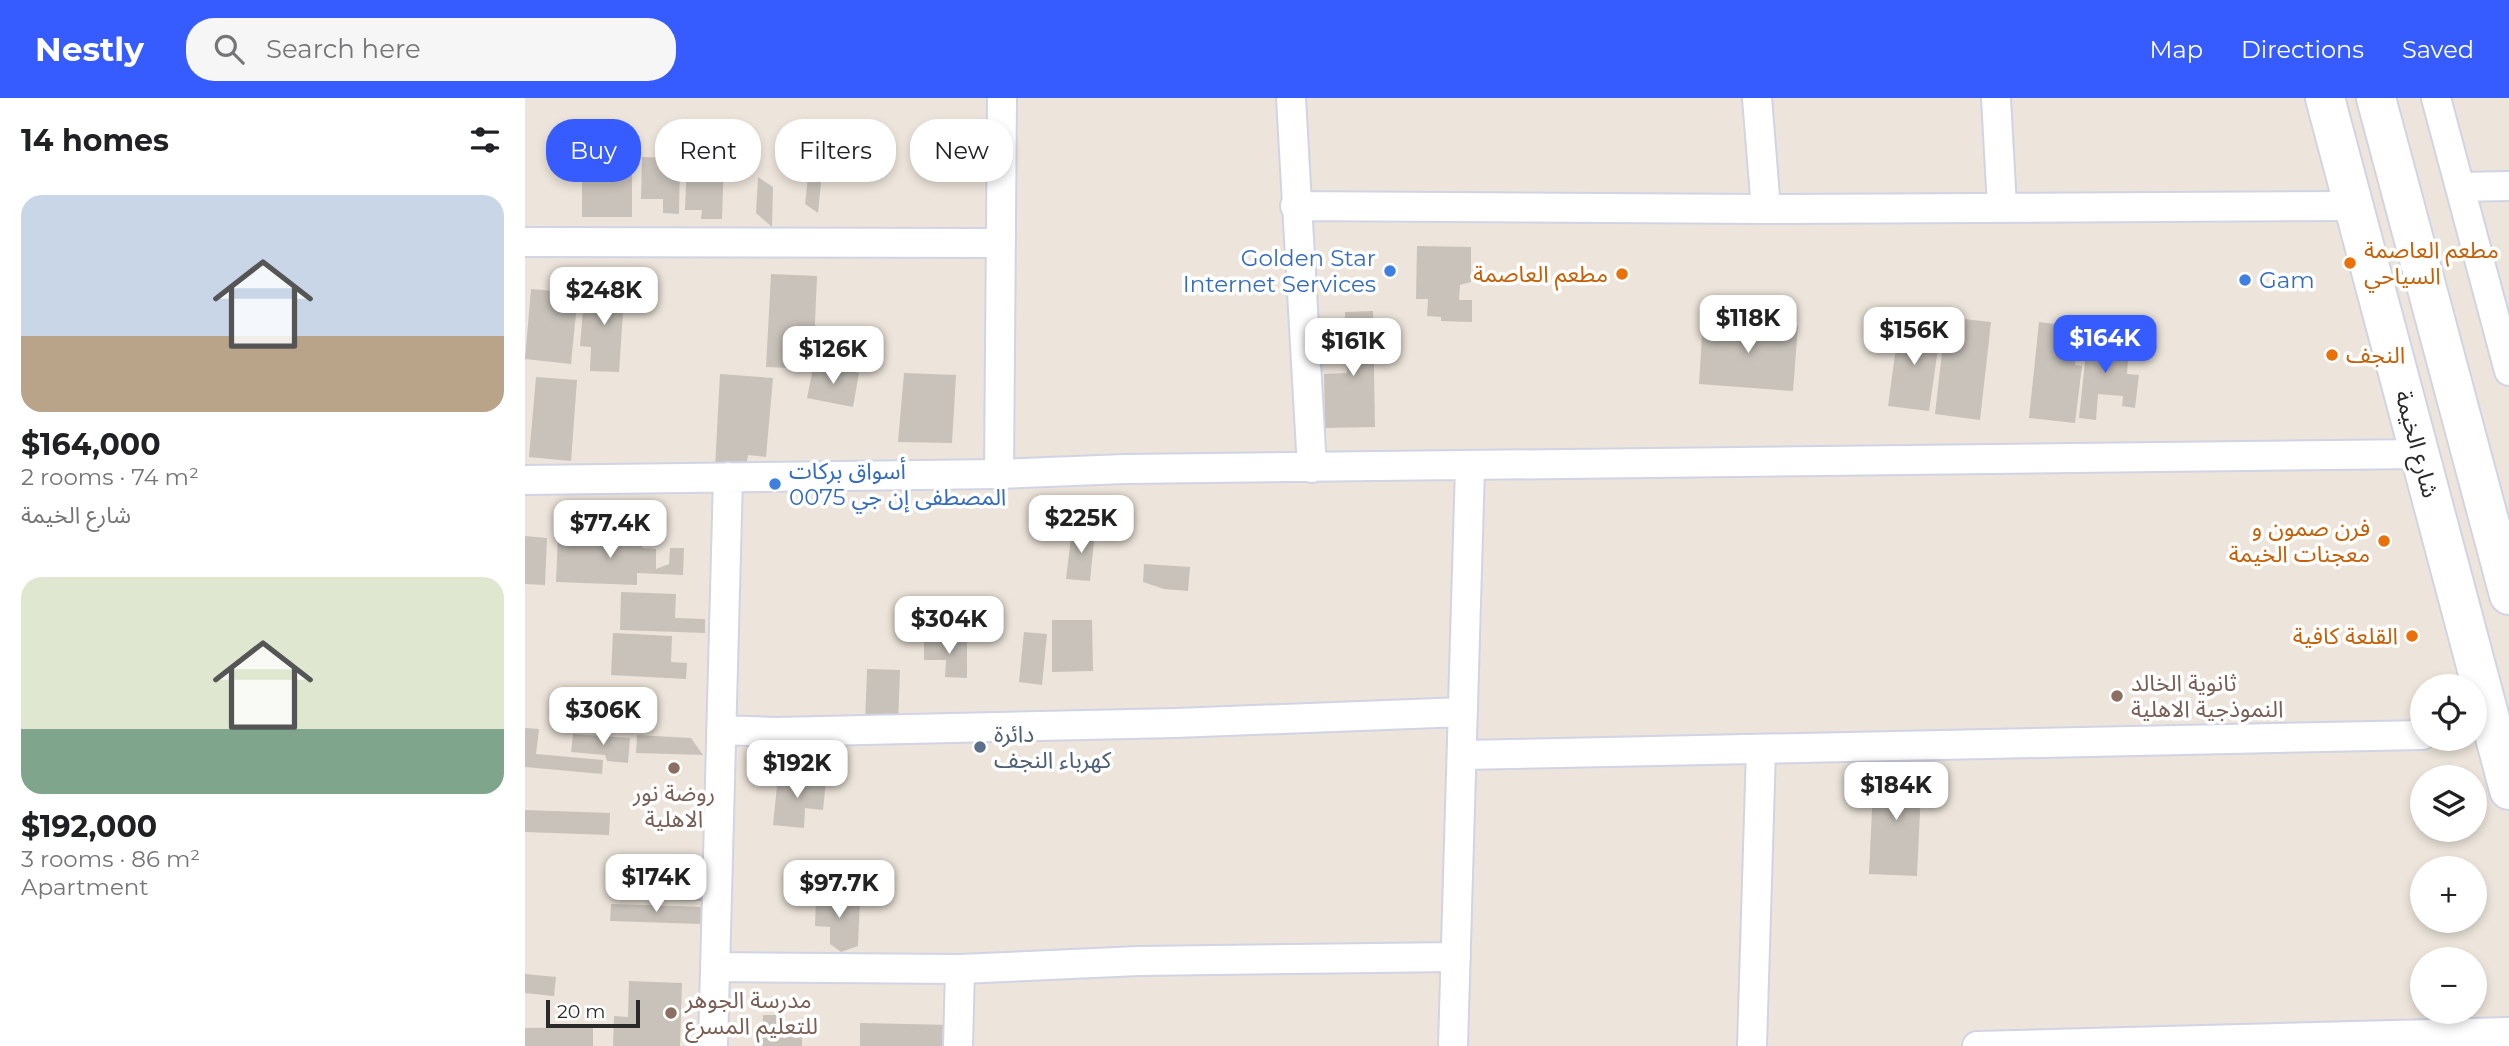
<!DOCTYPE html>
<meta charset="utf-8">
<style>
:root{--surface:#fff;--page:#f6f6f6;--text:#202124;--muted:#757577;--accent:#365cff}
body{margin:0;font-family:Montserrat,"Noto Sans Arabic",sans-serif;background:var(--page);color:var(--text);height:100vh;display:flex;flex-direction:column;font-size:26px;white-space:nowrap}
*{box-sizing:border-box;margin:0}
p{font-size:23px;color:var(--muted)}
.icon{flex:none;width:38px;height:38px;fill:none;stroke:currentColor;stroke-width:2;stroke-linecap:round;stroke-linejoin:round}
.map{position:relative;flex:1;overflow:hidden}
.drawer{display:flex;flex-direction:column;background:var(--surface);width:525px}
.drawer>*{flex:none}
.top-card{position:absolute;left:21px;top:21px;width:665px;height:63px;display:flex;gap:14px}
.tools{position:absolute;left:1885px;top:576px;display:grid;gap:14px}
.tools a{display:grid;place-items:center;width:77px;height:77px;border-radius:50%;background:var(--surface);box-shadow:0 4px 10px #0003;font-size:35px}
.scale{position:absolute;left:21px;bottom:18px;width:94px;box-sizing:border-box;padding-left:7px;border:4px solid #2a2a2a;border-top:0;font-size:19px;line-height:24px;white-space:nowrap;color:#2a2a2a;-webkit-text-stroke:5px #fff;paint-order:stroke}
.price{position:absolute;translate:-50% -60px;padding:0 16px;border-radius:14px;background:#fff;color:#222;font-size:23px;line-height:46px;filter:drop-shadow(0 2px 4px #0008)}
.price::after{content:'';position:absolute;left:50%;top:42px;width:21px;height:16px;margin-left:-10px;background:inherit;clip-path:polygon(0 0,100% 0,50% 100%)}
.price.on{background:var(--accent);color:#fff}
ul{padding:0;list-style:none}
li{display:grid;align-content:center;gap:14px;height:371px;padding:0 21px}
li span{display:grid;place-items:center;height:217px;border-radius:21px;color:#555}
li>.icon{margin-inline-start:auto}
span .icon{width:126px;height:126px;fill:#fffc;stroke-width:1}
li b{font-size:30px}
h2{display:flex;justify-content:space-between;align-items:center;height:84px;padding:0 21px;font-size:30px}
.chip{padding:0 24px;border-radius:28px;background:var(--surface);box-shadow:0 4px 10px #0003;font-size:24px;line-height:63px}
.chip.on{background:var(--accent);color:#fff}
header{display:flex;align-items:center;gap:42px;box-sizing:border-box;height:98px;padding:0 35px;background:var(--accent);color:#fff}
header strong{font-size:33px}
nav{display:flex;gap:38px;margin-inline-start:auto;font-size:24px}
.search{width:490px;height:63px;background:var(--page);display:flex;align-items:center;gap:18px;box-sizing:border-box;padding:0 24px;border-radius:28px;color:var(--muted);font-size:26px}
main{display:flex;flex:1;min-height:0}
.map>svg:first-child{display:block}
.building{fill:#c8c2ba}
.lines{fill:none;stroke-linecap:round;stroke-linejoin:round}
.street-casing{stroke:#d0d4e4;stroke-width:32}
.secondary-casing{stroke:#d0d4e4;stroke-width:42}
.street{stroke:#fff;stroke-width:28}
.secondary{stroke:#fff;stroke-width:38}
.food-dot{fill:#e8710a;stroke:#fff;stroke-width:2.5}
.shop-dot{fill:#3f7fe0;stroke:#fff;stroke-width:2.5}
.education-dot{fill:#8d6e63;stroke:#fff;stroke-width:2.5}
.service-dot{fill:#5c6f8a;stroke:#fff;stroke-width:2.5}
.labels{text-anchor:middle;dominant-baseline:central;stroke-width:7;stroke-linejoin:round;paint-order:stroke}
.food-label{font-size:23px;fill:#c56008;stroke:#fff;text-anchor:end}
.shop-label{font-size:23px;fill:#366cbe;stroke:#fff;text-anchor:start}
.street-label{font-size:23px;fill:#2a2a2a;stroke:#fff}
.education-label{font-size:23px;fill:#785e54;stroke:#fff;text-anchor:start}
.service-label{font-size:23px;fill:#4e5e75;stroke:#fff;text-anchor:start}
</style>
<header>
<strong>Nestly</strong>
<div class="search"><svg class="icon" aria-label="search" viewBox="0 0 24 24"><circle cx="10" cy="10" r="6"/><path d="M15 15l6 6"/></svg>Search here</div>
<nav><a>Map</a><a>Directions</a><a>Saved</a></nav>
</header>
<main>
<section class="drawer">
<h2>14 homes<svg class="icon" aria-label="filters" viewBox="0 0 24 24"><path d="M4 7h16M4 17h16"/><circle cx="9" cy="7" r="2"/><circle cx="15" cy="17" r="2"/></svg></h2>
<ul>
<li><span style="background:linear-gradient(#c9d6e8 65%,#b9a48a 0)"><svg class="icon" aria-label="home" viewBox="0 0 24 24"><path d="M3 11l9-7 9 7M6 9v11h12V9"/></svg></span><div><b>$164,000</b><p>2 rooms · 74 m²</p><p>شارع الخيمة</p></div></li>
<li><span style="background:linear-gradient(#dfe7d0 70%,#7fa58c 0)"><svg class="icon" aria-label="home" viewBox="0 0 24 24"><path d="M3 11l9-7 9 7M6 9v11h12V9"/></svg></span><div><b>$192,000</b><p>3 rooms · 86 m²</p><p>Apartment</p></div></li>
</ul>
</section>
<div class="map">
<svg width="1984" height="948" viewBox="0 0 1984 948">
<rect width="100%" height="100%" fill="#ede5db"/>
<path class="building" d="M 156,33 L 197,35 L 196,55 L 155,54 Z
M 107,35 L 107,119 L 57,119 L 57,36 Z
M 288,36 L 300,45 L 293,115 L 280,106 Z
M 117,59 L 155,60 L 154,116 L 138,115 L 138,101 L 116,101 Z
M 162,63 L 199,63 L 197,121 L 176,121 L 177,112 L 160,112 Z
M 233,79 L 248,89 L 247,129 L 231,115 Z
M 892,148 L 946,149 L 946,184 L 935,187 L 934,202 L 947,202 L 947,224 L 916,223 L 916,219 L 902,218 L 903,201 L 891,201 Z
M 246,176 L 292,178 L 288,271 L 241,269 Z
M 79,183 L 100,185 L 94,274 L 65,273 L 66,249 L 55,248 L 59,199 L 71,200 Z
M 6,191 L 53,195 L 46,266 L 0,261 Z
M 848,213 L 850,329 L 800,330 L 799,276 L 822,275 L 820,214 Z
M 1421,219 L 1466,224 L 1455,322 L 1410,316 Z
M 1178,221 L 1273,228 L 1268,293 L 1174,286 Z
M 1514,224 L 1555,229 L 1550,267 L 1557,268 L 1550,325 L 1504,320 Z
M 1369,225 L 1386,227 L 1385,238 L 1390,238 L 1392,226 L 1416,230 L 1404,313 L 1363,308 L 1372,242 L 1366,241 Z
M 1564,226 L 1576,227 L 1575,236 L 1587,237 L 1585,251 L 1593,252 L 1592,260 L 1603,261 L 1602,276 L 1614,277 L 1610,310 L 1597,308 L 1598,298 L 1573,296 L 1571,322 L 1554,320 Z
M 289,266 L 334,275 L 328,309 L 282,300 Z
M 379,275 L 431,277 L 427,345 L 373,344 Z
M 195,276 L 248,280 L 241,359 L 223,357 L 221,370 L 190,370 Z
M 11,279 L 52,282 L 46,363 L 4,359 Z
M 547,431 L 570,433 L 565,483 L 541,481 Z
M 33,436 L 117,439 L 117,450 L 131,451 L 131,471 L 144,466 L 145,450 L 159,450 L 158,477 L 112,475 L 112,487 L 31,484 Z
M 0,438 L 22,440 L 20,487 L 0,486 Z
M 619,466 L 665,469 L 663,493 L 639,491 L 618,484 Z
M 96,494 L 151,496 L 150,520 L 180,521 L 180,535 L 95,532 Z
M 527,522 L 567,522 L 568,573 L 527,574 Z
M 499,534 L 522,536 L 517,587 L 494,584 Z
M 88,535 L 147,538 L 146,564 L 162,565 L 161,581 L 86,577 Z
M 399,542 L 442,542 L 442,580 L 420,579 L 421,562 L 399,562 Z
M 342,571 L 375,572 L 373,627 L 340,626 Z
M 0,630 L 14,631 L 11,656 L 78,662 L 77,676 L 0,669 Z
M 48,636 L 105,640 L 103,665 L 82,663 L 80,657 L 46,654 Z
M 112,637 L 166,640 L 178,657 L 111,655 Z
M 1349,669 L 1397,671 L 1392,778 L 1344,776 Z
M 253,678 L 301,683 L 298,712 L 280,710 L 279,730 L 248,727 Z
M 0,712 L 85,715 L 84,737 L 0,734 Z
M 178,780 L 178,803 L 89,801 L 86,781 Z
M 291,797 L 335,801 L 333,848 L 316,854 L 305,846 L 305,829 L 290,828 Z
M 86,806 L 176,809 L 176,826 L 85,823 Z
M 0,876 L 31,879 L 29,898 L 0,895 Z
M 104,883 L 157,885 L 155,948 L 88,948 L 89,918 L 103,919 Z
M 238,917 L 259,917 L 258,933 L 277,933 L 277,948 L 237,948 Z
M 335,925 L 428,927 L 427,948 L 335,948 Z
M 68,929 L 68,948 L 0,948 L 0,930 Z"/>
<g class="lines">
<g class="street-casing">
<path id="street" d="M 766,0 L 787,370
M 1232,0 L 1241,111
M 1471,0 L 1477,109
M 1911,0 L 1984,273
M 1935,89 L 1984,88
M 770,108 L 1241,111 L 1828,108
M 0,144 L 476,145
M 474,376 L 477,0
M 0,382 L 474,376 L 600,371 L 1895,356
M 196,632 L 252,634 L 651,625 L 938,614
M 937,657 L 1897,637
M 190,869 L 435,871 L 614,863 L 931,859
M 188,948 L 203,379
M 433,948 L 435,871
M 928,948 L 945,369
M 1227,948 L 1236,651
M 1452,948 L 1984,934"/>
</g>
<g class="secondary-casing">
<path id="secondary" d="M 1800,0 L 1984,692
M 1851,0 L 1984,497"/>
</g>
<use href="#street" class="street"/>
<use href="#secondary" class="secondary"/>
</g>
<g class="food-dot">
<circle cx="1825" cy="165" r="7"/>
<circle cx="1097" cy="176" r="7"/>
<circle cx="1807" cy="257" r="7"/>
<circle cx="1859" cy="443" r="7"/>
<circle cx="1887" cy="538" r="7"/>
</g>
<g class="shop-dot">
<circle cx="865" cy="173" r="7"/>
<circle cx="1720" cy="182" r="7"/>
<circle cx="250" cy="386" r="7"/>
</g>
<g class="education-dot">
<circle cx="1592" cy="598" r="7"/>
<circle cx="149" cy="670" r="7"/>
<circle cx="146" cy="915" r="7"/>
</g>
<circle class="service-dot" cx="455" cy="649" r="7"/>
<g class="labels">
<g class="food-label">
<text x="1839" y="152" text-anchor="start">مطعم العاصمة<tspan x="1839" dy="26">السياحي</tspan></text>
<text x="1083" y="176">مطعم العاصمة</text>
<text x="1821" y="257" text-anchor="start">النجف</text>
<text x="1845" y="430">فرن صمون و<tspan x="1845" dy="26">معجنات الخيمة</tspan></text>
<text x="1873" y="538">القلعة كافية</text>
</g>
<g class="shop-label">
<text x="851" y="160" text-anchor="end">Golden Star<tspan x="851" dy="26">Internet Services</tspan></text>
<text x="1734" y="182">Gam</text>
<text x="264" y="373">أسواق بركات<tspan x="264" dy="26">المصطفی إن جي 0075</tspan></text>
</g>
<g class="street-label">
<text transform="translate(1892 346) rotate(75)">شارع الخيمة</text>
</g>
<g class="education-label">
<text x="1606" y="585">ثانوية الخالد<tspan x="1606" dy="26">النموذجية الاهلية</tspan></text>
<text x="149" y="695" text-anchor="middle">روضة نور<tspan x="149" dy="26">الاهلية</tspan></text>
<text x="160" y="902">مدرسة الجوهر<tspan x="160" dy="26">للتعليم المسرع</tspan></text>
</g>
<g class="service-label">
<text x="469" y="636">دائرة<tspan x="469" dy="26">كهرباء النجف</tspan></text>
</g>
</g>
</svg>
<div class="tools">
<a><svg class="icon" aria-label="locate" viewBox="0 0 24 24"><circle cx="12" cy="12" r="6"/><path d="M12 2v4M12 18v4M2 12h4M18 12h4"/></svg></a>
<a><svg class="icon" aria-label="layers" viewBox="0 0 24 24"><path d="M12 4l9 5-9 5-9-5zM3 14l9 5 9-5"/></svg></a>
<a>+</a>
<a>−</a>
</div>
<div class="scale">20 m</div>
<b class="price" style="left:79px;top:229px">$248K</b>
<b class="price" style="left:1223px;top:257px">$118K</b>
<b class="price" style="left:1389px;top:269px">$156K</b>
<b class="price on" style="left:1580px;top:277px">$164K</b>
<b class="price" style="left:828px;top:280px">$161K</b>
<b class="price" style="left:308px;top:288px">$126K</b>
<b class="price" style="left:556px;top:457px">$225K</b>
<b class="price" style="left:85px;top:462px">$77.4K</b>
<b class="price" style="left:424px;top:558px">$304K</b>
<b class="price" style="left:78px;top:649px">$306K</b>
<b class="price" style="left:272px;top:702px">$192K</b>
<b class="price" style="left:1371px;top:724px">$184K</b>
<b class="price" style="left:131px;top:816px">$174K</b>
<b class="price" style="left:314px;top:822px">$97.7K</b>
<div class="top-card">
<a class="chip on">Buy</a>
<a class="chip">Rent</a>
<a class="chip">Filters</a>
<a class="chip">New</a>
</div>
</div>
</main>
